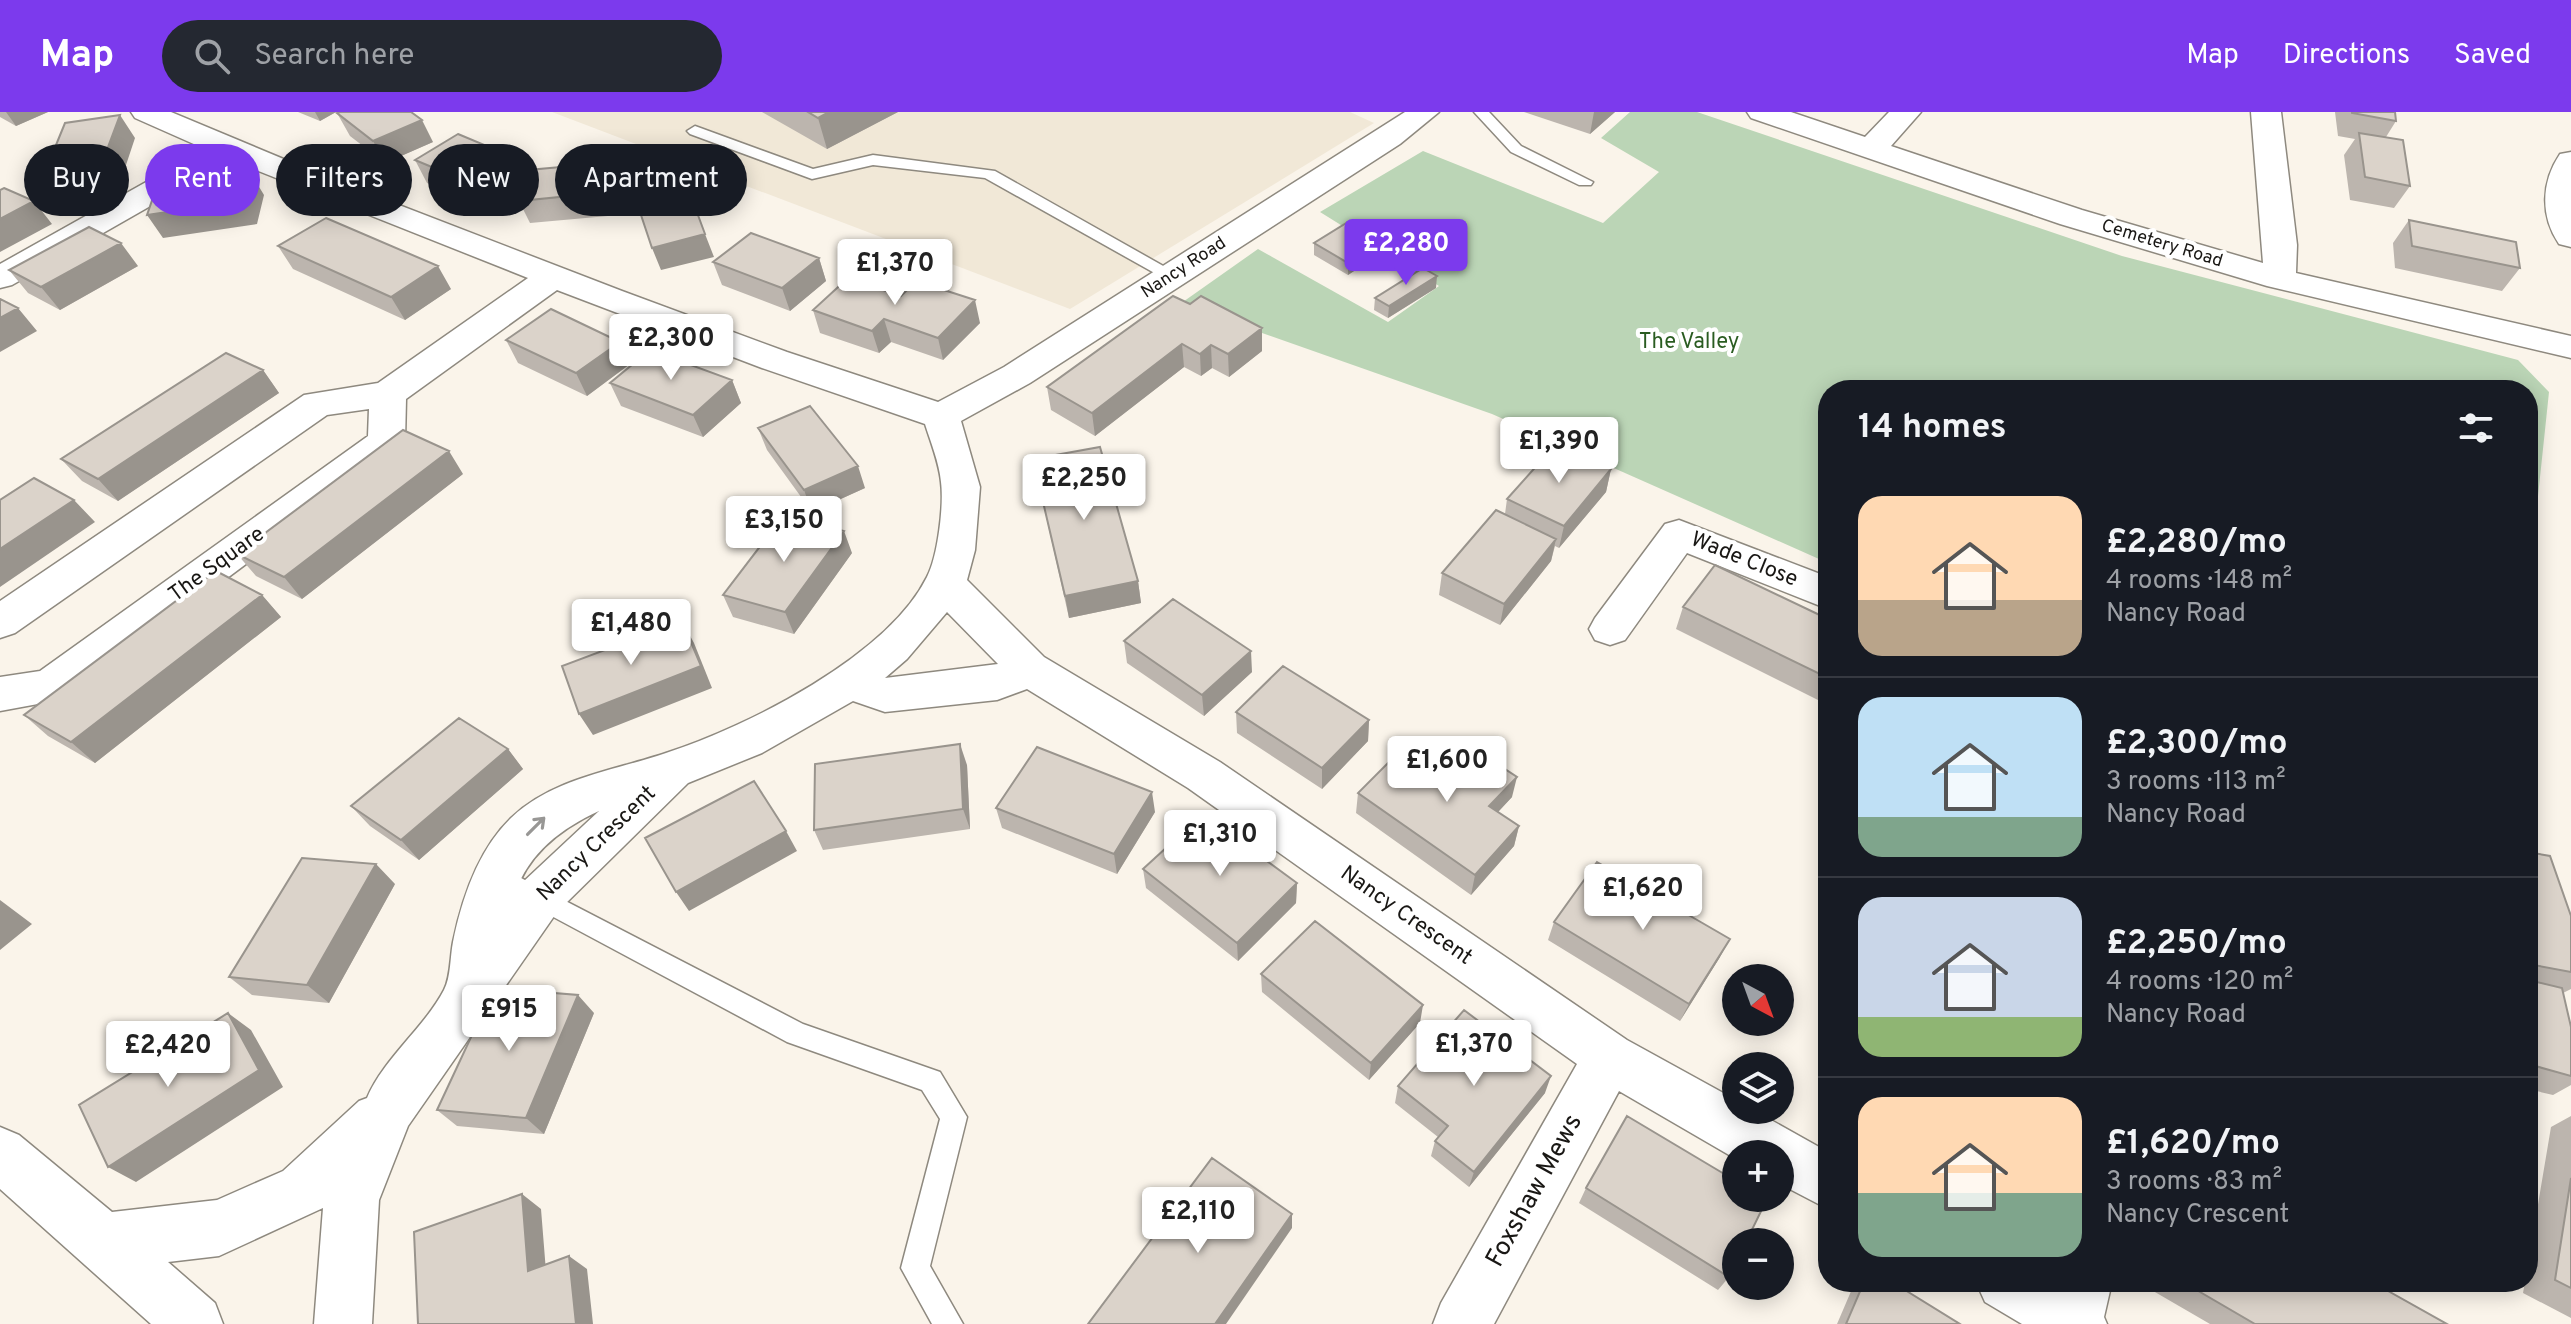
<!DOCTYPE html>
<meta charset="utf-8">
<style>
:root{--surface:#171b24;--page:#242831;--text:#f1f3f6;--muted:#9ea1a6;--line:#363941;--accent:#7c3aed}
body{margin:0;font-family:Overpass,sans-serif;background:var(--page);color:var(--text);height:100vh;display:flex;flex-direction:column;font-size:30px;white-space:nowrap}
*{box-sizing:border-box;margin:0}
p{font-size:26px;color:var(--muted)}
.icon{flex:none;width:44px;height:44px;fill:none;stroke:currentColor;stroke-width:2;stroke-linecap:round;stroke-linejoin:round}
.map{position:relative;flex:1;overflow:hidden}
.side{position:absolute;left:1818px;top:268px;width:720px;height:912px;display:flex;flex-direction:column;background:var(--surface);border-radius:32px;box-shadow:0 4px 20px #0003}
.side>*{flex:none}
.hud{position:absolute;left:24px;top:32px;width:760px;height:72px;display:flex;gap:16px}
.needle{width:52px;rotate:139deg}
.buttons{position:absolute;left:1722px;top:852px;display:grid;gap:16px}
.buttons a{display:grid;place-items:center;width:72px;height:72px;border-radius:50%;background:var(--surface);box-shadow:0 4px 20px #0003;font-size:40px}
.price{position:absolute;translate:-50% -68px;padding:0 18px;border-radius:8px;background:#fff;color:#222;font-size:26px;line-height:52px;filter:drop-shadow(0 2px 4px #0008)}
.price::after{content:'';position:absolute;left:50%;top:48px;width:24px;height:18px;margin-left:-12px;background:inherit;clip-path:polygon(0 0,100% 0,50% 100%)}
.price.selected{background:var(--accent);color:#fff}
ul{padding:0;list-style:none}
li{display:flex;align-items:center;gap:24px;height:200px;padding:0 40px}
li+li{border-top:2px solid var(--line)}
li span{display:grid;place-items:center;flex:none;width:224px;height:160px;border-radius:24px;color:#555}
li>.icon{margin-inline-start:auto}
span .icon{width:96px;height:96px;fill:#fffc;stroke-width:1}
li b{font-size:34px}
h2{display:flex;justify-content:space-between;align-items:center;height:96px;padding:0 40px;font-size:34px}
.chip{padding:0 28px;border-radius:36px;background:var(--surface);box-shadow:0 4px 20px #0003;font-size:28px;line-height:72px}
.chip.selected{background:var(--accent);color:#fff}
header{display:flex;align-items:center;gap:48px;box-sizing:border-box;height:112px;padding:0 40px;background:var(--accent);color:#fff}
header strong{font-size:38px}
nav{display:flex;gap:44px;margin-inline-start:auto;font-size:28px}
.search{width:560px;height:72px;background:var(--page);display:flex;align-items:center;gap:20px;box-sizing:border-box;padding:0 28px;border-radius:44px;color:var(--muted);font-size:30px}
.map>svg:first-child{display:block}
.built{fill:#f1e8d7}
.green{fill:#bbd5b6}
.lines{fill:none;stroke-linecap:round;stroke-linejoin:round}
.lane-casing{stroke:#8e897f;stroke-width:3}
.street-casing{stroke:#8e897f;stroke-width:3}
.lane{fill:#fff;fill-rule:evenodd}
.street{fill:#fff;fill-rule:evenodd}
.wall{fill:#bcb5ae}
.shaded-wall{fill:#99948d}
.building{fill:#dbd3ca;stroke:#99948d;stroke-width:2}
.oneway{stroke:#989795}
.labels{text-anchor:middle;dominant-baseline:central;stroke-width:8;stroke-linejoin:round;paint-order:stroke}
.far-street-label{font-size:18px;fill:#191714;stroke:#fff}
.park-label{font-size:22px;fill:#2a5c21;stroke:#fff}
.street-label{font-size:22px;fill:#191714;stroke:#fff}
.near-street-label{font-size:26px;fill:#191714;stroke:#fff}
</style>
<header>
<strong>Map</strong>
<div class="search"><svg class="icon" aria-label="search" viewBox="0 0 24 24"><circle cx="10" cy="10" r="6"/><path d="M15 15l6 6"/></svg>Search here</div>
<nav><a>Map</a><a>Directions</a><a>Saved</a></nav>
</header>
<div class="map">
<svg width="2571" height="1212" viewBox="0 0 2571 1212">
<rect width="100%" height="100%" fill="#faf4ea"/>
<path class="built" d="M 552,0 L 1350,0 L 1374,11 L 1070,197 Z"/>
<path class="green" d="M 1630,0 L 1697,0 L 2122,144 L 2518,248 L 2549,280 L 2528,479 L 2528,278 L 1828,278 L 1828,451 L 1492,302 L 1180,192 L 1258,137 L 1388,210 L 1439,174 L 1320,100 L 1423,39 L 1603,111 L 1659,60 L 1601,26 Z"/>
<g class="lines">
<g class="lane-casing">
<path id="lane" d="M 1474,0 L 1489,0 L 1521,34 L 1593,70 L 1591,73 L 1579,73 L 1511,40 Z
M 695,14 L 813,57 L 873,43 L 995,59 L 1181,164 L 1179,168 L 1167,168 L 985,66 L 873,53 L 812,67 L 690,22 L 687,19 Z
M 498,754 L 803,912 L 940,960 L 967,1005 L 930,1154 L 963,1212 L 932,1212 L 901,1156 L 940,1007 L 922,978 L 787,930 L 490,771 L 486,764 L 490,757 Z"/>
</g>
<g class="street-casing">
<path id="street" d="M 131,0 L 171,0 L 334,68 L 622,179 L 787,240 L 938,290 L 1004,255 L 1405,0 L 1439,0 L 1400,32 L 1030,271 L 961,309 L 980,375 L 975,438 L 967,468 L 1044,545 L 1220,650 L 1627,928 L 1736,988 L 1736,998 L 1753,998 L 1828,1040 L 1828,1097 L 1780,1072 L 1780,1042 L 1736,1042 L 1736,1047 L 1619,979 L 1494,1212 L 1433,1212 L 1441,1191 L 1577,952 L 1188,676 L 1027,577 L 997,588 L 885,600 L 853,589 L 762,641 L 688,671 L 557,800 L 408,1014 L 379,1088 L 372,1212 L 314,1212 L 323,1096 L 219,1144 L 168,1150 L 215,1191 L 223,1212 L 151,1212 L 0,1077 L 0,1015 L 19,1023 L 112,1100 L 217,1088 L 283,1059 L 359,989 L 367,986 C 384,946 424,916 444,878 C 451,865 450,845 453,830 C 462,786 478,738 511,706 C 553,666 613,659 666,641 C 747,615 888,544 927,465 C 938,444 944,393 941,370 C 939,350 931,331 925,312 L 762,256 L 557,178 L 406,287 L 405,329 L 399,338 L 65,587 L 0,599 L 0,565 L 40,559 L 368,324 L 369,297 L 327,303 L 15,521 L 0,526 L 0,489 L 304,283 L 378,271 L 528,166 L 231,48 L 12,173 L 0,176 L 0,152 L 205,37 L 135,6 ZM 947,500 L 998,552 L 885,566 L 907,547 ZM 599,699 L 523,770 L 515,782 C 528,741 562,716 599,699 Z
M 1747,0 L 1791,0 L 1865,25 L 1889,0 L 1921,0 L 1891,34 L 2082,98 L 2263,151 L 2251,0 L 2281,0 L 2297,133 L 2296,161 L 2571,224 L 2571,246 L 2267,174 L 2060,112 L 1751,6 Z
M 2571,40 L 2571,135 L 2559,132 C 2540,104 2541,70 2560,42 Z
M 1679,408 L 1828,465 L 1828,497 L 1687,441 L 1625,528 L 1610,533 L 1595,528 L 1589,517 L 1595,506 L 1665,412 Z
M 1976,1170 L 2112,1170 L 2104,1205 L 2107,1212 L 2022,1212 L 1985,1190 Z"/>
</g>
<use href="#lane" class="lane"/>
<use href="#street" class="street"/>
</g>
<path class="wall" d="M 0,0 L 48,0 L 16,14 L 0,5 Z
M 298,0 L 336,0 L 320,9 Z
M 762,0 L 898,0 L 827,37 Z
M 1524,0 L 1615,0 L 1590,22 Z
M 2335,0 L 2395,0 L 2396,9 L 2386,25 L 2410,74 L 2394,96 L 2350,88 L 2344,43 L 2355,27 L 2338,24 Z
M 337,1 L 433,30 L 385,51 L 350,24 Z
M 415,48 L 523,68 L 481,94 L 427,71 Z
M 616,50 L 625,72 L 619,103 L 530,111 L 519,89 Z
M 2409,108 L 2520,156 L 2502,179 L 2395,156 L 2393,131 Z
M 1314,131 L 1381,141 L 1348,163 L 1314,143 Z
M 278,134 L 451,177 L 405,208 L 293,157 Z
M 819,146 L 826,169 L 790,199 L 722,173 L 713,150 Z
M 138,154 L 60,198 L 28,181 L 9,158 Z
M 1436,176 L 1388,206 L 1374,198 L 1375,186 Z
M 1190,192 L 1262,216 L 1262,239 L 1229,265 L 1212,256 L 1201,264 L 1184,255 L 1095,324 L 1051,298 L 1047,275 Z
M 813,198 L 980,211 L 943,248 L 891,230 L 879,241 L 820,221 Z
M 506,228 L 620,230 L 630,252 L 587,284 L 518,251 Z
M 263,258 L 279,281 L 118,389 L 82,369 L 61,347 Z
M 732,268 L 741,291 L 703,325 L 621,294 L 610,271 Z
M 758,316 L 865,376 L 812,400 L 767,338 Z
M 1033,347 L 1138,469 L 1141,491 L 1069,506 Z
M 1611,357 L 1606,380 L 1559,436 L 1555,434 L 1551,449 L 1500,513 L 1439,483 L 1442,461 L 1505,402 L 1507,387 Z
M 463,362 L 302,487 L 256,464 L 237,442 Z
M 852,441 L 794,522 L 733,505 L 723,483 Z
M 262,483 L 281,505 L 95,651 L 48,624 L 24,603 Z
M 1683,495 L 1828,507 L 1828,593 L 1676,517 Z
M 1124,529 L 1252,560 L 1204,604 L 1127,551 Z
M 1236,600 L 1369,608 L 1368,629 L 1322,677 L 1237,621 Z
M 508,637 L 523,657 L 419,748 L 370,714 L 351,694 Z
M 967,653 L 970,717 L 823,738 L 814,718 Z
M 1448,662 L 1512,685 L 1498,700 L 1519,714 L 1514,734 L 1471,783 L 1356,701 L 1358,681 Z
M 996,696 L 1155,700 L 1117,762 L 1002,716 Z
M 2528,740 L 2571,804 L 2571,877 L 2563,881 L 2571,915 L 2571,973 L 2553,983 L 2528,977 Z
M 1143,757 L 1297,771 L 1296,791 L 1238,849 L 1146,776 Z
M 395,772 L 329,891 L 252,883 L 229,865 Z
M 1554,810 L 1720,845 L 1680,909 L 1548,828 Z
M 1261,862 L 1420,911 L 1369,968 L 1262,880 Z
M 594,901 L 544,1022 L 457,1014 L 437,998 Z
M 1398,974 L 1545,981 L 1469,1075 L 1431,1044 L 1435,1029 L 1438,1025 L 1395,991 Z
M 2571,1004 L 2571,1206 L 2523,1181 L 2525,1170 L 2528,1170 L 2528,1152 L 2551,1015 Z
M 1586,1076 L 1729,1165 L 1718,1178 L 1579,1091 Z
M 1855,1170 L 1892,1170 L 1960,1212 L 1837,1212 Z
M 2150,1170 L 2372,1170 L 2447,1212 L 2210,1212 L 2148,1176 Z"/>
<path class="shaded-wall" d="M 6,0 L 48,0 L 16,14 Z
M 315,0 L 336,0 L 320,9 Z
M 829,0 L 898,0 L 827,37 L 818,6 Z
M 1594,0 L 1615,0 L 1590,22 Z
M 120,3 L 135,26 L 119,74 L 62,82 L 45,60 Z
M 422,8 L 433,30 L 385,51 L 373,29 Z
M 513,45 L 523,68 L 481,94 L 470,71 Z
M 616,50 L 625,72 L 619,103 L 609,80 Z
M 250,60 L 264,83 L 257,112 L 163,126 L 147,103 Z
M 34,89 L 52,112 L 0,140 L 0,107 Z
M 705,122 L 714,145 L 661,158 L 652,136 Z
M 1382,130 L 1381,141 L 1348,163 L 1348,151 Z
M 121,131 L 138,154 L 60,198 L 41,175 Z
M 819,146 L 826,169 L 790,199 L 782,176 Z
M 438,154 L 451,177 L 405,208 L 391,185 Z
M 1437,164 L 1436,176 L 1388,206 L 1389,194 Z
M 975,188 L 980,211 L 943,248 L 938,226 Z
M 18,196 L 37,219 L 0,240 L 0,206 Z
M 884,207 L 891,230 L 879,241 L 872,219 Z
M 1262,216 L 1262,239 L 1229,265 L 1228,242 Z
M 620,230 L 630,252 L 587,284 L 576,261 Z
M 1182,232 L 1184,255 L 1095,324 L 1092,301 Z
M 1211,233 L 1212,256 L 1201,264 L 1200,242 Z
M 263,258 L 279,281 L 118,389 L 98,367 Z
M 732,268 L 741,291 L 703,325 L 693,303 Z
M 449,339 L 463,362 L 302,487 L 284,465 Z
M 858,354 L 865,376 L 812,400 L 804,378 Z
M 1611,357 L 1606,380 L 1559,436 L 1564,414 Z
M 74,388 L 95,410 L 0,475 L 0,437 Z
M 844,419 L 852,441 L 794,522 L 785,500 Z
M 1556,427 L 1551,449 L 1500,513 L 1504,492 Z
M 1138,469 L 1141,491 L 1069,506 L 1065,484 Z
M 262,483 L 281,505 L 95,651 L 71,630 Z
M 682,509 L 694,531 L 712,576 L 593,623 L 579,602 Z
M 1251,539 L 1252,560 L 1204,604 L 1202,583 Z
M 1369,608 L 1368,629 L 1322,677 L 1322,656 Z
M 960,632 L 967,653 L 970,717 L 963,697 Z
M 508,637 L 523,657 L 419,748 L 401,728 Z
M 1517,665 L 1512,685 L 1485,714 L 1489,694 Z
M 1152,680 L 1155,700 L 1117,762 L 1114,742 Z
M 1519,714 L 1514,734 L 1471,783 L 1475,763 Z
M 786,719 L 797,739 L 689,799 L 676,780 Z
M 376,752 L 395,772 L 329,891 L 307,873 Z
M 1297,771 L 1296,791 L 1238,849 L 1237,831 Z
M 0,788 L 32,812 L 0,838 Z
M 1730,827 L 1720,845 L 1680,909 L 1689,892 Z
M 578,883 L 594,901 L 544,1022 L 526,1006 Z
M 1423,893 L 1420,911 L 1369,968 L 1371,951 Z
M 228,901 L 251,918 L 283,975 L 136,1070 L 108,1055 Z
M 1551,964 L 1545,981 L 1469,1075 L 1474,1060 Z
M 522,1082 L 541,1097 L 547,1172 L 528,1159 Z
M 1292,1102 L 1292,1116 L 1226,1212 L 1215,1212 Z
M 569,1144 L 587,1157 L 593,1212 L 576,1212 Z"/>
<path class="building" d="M 340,0 L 411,0 L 422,8 L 373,29 L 337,1 Z
M 808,0 L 829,0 L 818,6 Z
M 2352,0 L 2395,0 L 2396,9 L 2352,1 Z
M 120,3 L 102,51 L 45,60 L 65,11 Z
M 2359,21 L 2403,28 L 2410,74 L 2365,65 Z
M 458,22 L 513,45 L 470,71 L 415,48 Z
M 616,50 L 609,80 L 519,89 L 528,58 Z
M 250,60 L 242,89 L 147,103 L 157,74 Z
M 4,76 L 34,89 L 0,107 L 0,78 Z
M 689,79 L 705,122 L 652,136 L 637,91 Z
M 326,106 L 438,154 L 391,185 L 278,134 Z
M 2409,108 L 2516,130 L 2520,156 L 2412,134 Z
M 1348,110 L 1382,130 L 1348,151 L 1314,131 Z
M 89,115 L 121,131 L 41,175 L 9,158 Z
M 751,121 L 819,146 L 782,176 L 713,150 Z
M 1423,156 L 1437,164 L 1389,194 L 1375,186 Z
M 848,166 L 901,184 L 916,169 L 975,188 L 938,226 L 884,207 L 872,219 L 813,198 Z
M 1173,184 L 1190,192 L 1201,184 L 1262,216 L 1228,242 L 1211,233 L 1200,242 L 1182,232 L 1092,301 L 1047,275 Z
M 0,187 L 18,196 L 0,206 Z
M 551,197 L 620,230 L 576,261 L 506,228 Z
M 650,238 L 732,268 L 693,303 L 610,271 Z
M 226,241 L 263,258 L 98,367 L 61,347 Z
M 810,294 L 858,354 L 804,378 L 758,316 Z
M 403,318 L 449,339 L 284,465 L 237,442 Z
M 1556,332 L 1611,357 L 1564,414 L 1507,387 Z
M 1100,335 L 1138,469 L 1065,484 L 1033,347 Z
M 34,366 L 74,388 L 0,437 L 0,388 Z
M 1496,398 L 1556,427 L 1504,492 L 1442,461 Z
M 784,403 L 844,419 L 785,500 L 723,483 Z
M 1715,453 L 1828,507 L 1828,566 L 1683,495 Z
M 216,459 L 262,483 L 71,630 L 24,603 Z
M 1173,487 L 1251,539 L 1202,583 L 1124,529 Z
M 682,509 L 701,554 L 579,602 L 562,554 Z
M 1283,554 L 1369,608 L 1322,656 L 1236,600 Z
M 459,606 L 508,637 L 401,728 L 351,694 Z
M 960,632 L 963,697 L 814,718 L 815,652 Z
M 1406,633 L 1448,662 L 1473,636 L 1517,665 L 1489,694 L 1519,714 L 1475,763 L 1358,681 Z
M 1037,635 L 1152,680 L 1114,742 L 996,696 Z
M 754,669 L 786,719 L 676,780 L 645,726 Z
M 1203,702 L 1297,771 L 1237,831 L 1143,757 Z
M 2528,740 L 2550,744 L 2571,804 L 2571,860 L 2528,852 Z
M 302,746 L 376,752 L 307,873 L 229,865 Z
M 1597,750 L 1730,827 L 1689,892 L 1554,810 Z
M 1315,809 L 1423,893 L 1371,951 L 1261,862 Z
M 2528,868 L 2562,876 L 2571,915 L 2571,964 L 2528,952 Z
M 494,876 L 578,883 L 526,1006 L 437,998 Z
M 1464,898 L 1551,964 L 1474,1060 L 1435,1029 L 1448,1014 L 1398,974 Z
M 228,901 L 259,958 L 108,1055 L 79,993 Z
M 1627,1004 L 1736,1069 L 1736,1086 L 1767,1087 L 1746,1130 L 1736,1130 L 1736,1151 L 1729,1165 L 1586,1076 Z
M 1212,1046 L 1292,1102 L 1215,1212 L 1088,1212 Z
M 2571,1066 L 2571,1176 L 2555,1168 Z
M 522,1082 L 528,1159 L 569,1144 L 576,1212 L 418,1212 L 414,1120 Z
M 1864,1170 L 1892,1170 L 1960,1212 L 1846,1212 Z
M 2183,1170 L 2372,1170 L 2447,1212 L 2255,1212 Z"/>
<defs><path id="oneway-shaft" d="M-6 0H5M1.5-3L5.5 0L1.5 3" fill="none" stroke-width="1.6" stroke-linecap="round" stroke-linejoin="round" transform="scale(2)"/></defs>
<use class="oneway" href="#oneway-shaft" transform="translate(536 714) rotate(-45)"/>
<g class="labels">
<g class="far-street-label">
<text transform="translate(2162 132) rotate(17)">Cemetery Road</text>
<text transform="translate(1184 156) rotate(-33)">Nancy Road</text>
</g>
<g class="park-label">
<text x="1689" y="230">The Valley</text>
</g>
<g class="street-label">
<text transform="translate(1744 448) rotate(22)">Wade Close</text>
<text transform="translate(217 453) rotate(-36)">The Square</text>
<text transform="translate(597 732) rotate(-44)">Nancy Crescent</text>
<text transform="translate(1406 804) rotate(35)">Nancy Crescent</text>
</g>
<g class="near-street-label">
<text transform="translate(1535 1079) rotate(-61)">Foxshaw Mews</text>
</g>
</g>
</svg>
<div class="buttons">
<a><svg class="needle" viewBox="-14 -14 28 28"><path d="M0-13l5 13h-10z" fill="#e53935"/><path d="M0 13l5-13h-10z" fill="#9ea1a6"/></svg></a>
<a><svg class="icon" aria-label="layers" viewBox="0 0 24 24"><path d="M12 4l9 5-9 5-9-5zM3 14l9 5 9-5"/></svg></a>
<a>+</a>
<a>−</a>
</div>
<b class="price selected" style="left:1406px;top:175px">£2,280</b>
<b class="price" style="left:895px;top:195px">£1,370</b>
<b class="price" style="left:671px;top:270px">£2,300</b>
<b class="price" style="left:1559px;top:373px">£1,390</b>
<b class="price" style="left:1084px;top:410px">£2,250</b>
<b class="price" style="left:784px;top:452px">£3,150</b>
<b class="price" style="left:631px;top:555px">£1,480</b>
<b class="price" style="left:1447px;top:692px">£1,600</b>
<b class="price" style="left:1220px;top:766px">£1,310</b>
<b class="price" style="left:1643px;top:820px">£1,620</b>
<b class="price" style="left:509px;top:941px">£915</b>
<b class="price" style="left:1474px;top:976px">£1,370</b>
<b class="price" style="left:168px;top:977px">£2,420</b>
<b class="price" style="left:1198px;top:1143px">£2,110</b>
<div class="hud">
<a class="chip">Buy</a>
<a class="chip selected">Rent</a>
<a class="chip">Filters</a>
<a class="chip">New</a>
<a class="chip">Apartment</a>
</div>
<section class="side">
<h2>14 homes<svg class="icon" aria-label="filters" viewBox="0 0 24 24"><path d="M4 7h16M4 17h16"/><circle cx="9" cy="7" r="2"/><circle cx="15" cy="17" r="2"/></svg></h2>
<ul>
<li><span style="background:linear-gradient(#ffd9b3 65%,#b9a48a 0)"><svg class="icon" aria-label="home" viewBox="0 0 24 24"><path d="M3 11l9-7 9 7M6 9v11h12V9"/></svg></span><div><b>£2,280/mo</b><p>4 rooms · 148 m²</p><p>Nancy Road</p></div></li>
<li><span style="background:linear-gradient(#bfe0f5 75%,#7fa58c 0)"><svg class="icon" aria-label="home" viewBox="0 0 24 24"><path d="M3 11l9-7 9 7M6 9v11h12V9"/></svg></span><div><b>£2,300/mo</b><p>3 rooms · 113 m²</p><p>Nancy Road</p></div></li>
<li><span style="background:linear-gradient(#c9d6e8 75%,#8fb573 0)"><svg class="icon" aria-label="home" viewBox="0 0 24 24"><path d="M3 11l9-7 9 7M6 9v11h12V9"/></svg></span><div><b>£2,250/mo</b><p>4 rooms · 120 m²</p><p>Nancy Road</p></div></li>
<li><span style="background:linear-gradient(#ffd9b3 60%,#7fa58c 0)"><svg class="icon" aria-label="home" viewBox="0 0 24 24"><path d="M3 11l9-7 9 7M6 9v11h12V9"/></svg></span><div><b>£1,620/mo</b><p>3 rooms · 83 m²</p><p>Nancy Crescent</p></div></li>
</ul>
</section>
</div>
